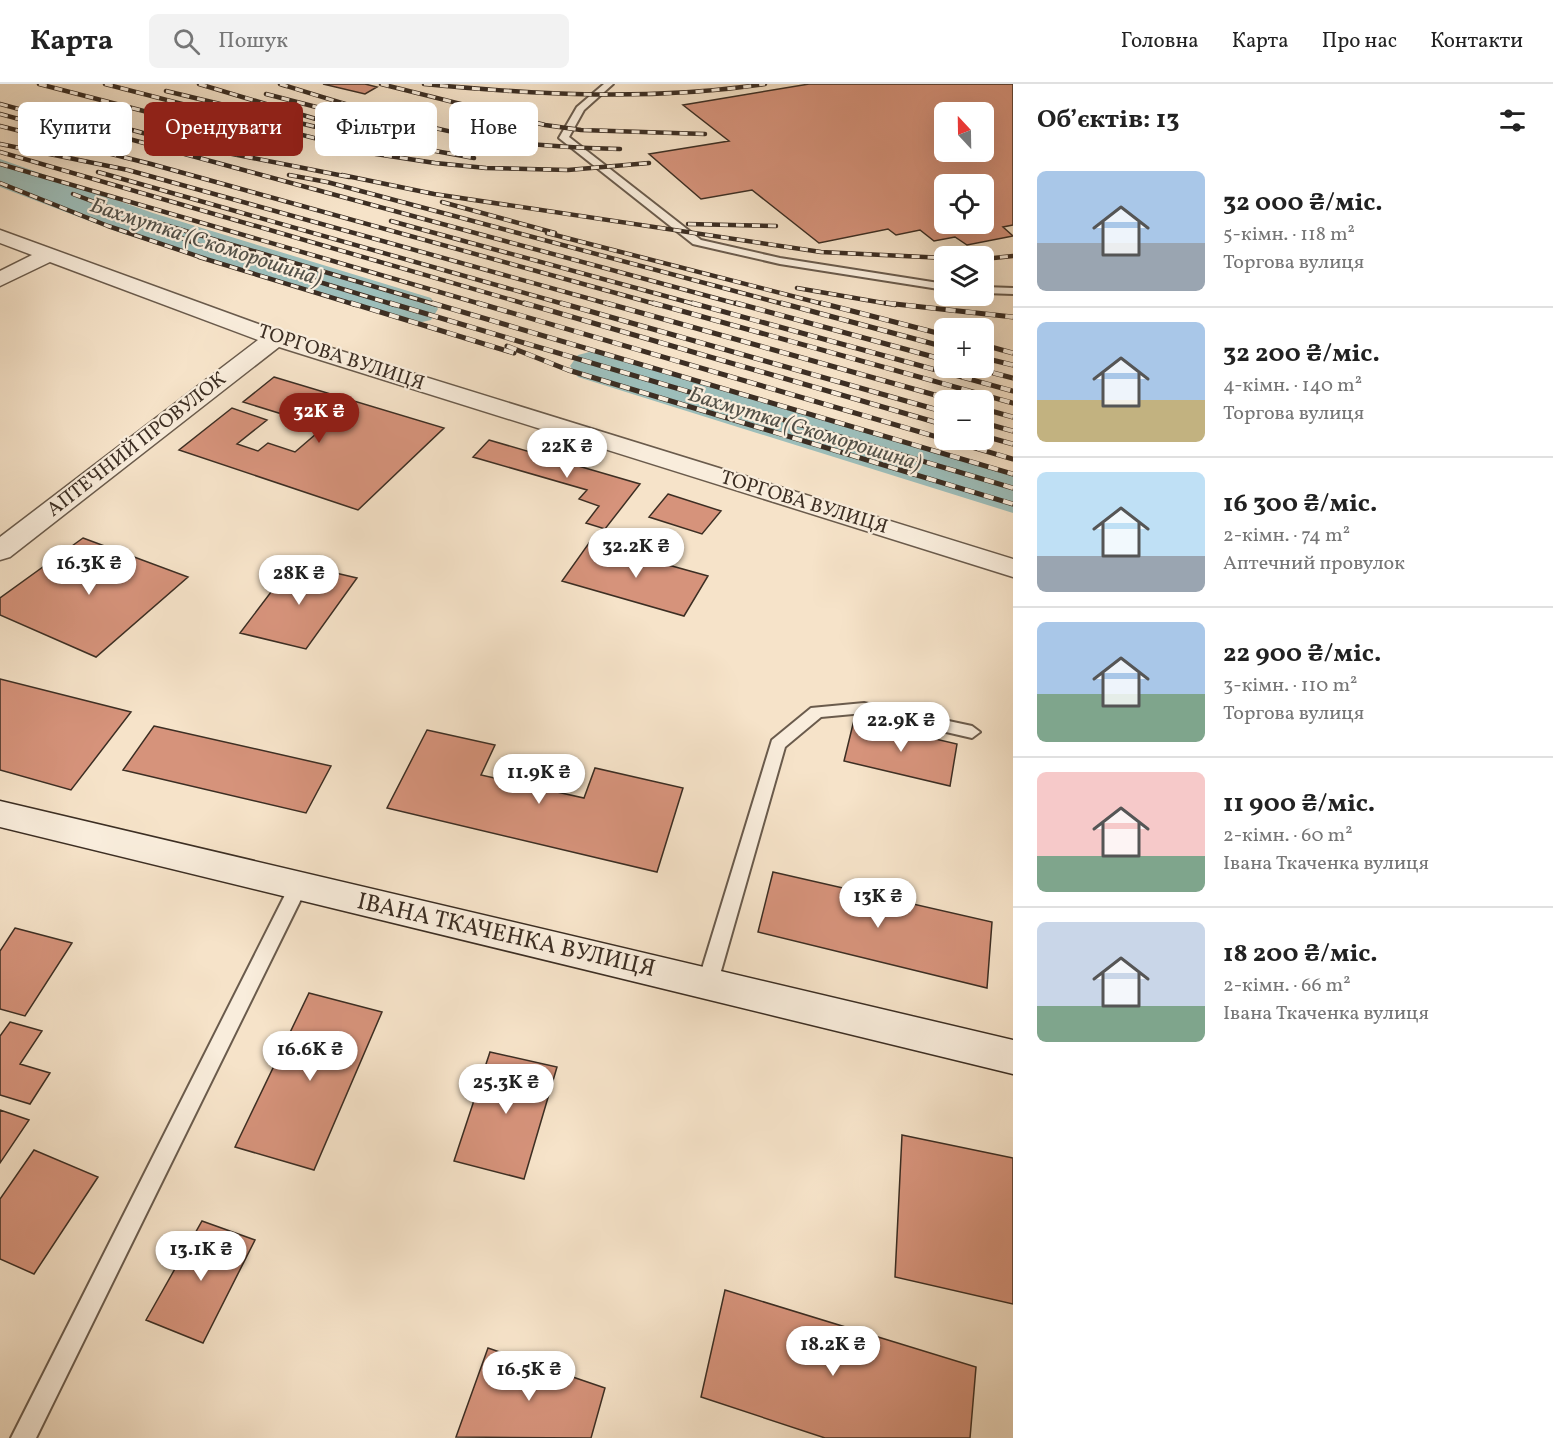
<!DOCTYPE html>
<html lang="uk">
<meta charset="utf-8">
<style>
:root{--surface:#fff;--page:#f2f2f2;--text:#222;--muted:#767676;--line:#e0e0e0;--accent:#8f2418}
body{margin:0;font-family:Vollkorn,serif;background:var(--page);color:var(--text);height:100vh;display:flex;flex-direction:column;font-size:22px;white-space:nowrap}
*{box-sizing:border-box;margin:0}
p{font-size:20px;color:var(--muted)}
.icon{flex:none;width:33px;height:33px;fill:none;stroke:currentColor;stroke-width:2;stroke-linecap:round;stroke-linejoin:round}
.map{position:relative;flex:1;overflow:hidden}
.panel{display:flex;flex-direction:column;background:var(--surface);width:540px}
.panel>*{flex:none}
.banner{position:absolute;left:18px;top:18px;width:570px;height:54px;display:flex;gap:12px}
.needle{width:39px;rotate:338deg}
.fabs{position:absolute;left:934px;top:18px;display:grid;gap:12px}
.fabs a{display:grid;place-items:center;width:60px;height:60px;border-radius:9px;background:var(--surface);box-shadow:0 6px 24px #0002;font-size:30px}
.price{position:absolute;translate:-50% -51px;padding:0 14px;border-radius:21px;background:#fff;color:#222;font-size:20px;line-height:39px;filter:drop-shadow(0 2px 3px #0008)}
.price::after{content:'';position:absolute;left:50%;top:36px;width:18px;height:14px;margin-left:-9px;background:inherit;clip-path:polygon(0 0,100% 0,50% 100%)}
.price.on{background:var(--accent);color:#fff}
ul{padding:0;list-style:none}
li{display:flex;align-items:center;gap:18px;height:150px;padding:0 24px}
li+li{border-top:2px solid var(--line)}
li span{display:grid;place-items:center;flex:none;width:168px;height:120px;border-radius:9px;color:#555}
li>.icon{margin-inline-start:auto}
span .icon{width:72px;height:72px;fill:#fffc;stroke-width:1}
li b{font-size:26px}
h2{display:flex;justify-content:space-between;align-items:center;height:72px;padding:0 24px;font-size:26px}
.pill{padding:0 21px;border-radius:9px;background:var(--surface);box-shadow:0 6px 24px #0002;font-size:21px;line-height:54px}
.pill.on{background:var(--accent);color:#fff}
header{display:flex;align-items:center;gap:36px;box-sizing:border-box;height:84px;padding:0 30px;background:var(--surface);border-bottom:2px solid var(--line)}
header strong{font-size:28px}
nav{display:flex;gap:33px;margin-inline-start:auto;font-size:21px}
.search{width:420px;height:54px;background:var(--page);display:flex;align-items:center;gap:15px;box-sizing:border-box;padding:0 21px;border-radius:9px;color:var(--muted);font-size:22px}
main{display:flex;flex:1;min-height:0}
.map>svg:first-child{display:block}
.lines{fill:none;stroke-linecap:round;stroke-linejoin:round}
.river{fill:#9dbeba;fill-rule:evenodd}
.building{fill:#d6937b;stroke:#3c2e23;stroke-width:1.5;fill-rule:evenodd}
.service-casing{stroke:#6a5b4c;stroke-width:4}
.minor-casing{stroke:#6a5b4c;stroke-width:3}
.secondary-casing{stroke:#3c2e23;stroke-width:3}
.service{fill:#f9eddc;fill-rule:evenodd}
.minor{fill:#f9eddc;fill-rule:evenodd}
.secondary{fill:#f9eddc;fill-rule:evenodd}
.rail-far1-casing{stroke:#3c2e23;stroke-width:4.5}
.rail-casing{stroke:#3c2e23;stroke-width:5}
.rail-far1{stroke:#f9eddc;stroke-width:3;stroke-dasharray:8;stroke-linecap:butt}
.rail{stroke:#f9eddc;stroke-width:4;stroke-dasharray:10;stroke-linecap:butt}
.labels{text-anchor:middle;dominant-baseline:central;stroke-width:4.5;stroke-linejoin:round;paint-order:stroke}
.far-street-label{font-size:20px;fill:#3c2e23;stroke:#f9eddc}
.far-water-label{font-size:22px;font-style:italic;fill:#545249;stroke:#f9eddc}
.street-label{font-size:24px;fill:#3c2e23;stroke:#f9eddc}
</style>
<header>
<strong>Карта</strong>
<div class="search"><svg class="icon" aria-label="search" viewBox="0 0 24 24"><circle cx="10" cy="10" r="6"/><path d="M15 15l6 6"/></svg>Пошук</div>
<nav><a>Головна</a><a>Карта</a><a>Про нас</a><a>Контакти</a></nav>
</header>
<main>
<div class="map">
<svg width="1013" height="1354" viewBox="0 0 1013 1354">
<rect width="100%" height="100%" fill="#f6e3c9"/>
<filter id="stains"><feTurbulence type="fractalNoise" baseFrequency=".00333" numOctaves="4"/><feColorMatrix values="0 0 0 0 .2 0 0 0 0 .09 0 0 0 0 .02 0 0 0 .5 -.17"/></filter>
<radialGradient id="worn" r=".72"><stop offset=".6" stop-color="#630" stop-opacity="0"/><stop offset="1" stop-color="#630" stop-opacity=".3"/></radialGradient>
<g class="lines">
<path class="river" d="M 0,75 L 153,129 L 431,214 L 438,225 L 431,236 L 413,240 L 121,149 L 0,103 Z
M 597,266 L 1013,392 L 1013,429 L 578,293 L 570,282 L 578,271 Z"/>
</g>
<path class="building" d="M 323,0 L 365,0 L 377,3 L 365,10 Z
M 809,0 L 1013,0 L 1013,141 L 1003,143 L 1013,152 L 967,161 L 955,153 L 934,157 L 920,146 L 896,151 L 888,145 L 819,159 L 752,106 L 701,115 L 649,70 L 729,57 L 683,21 ZM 945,28 L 984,28 L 984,68 L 945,68 ZM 945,100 L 984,100 L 984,140 L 945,140 Z
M 274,293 L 444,344 L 358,426 L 179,366 L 232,324 L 267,336 L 237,360 L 258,367 L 268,359 L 295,368 L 324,343 L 243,318 Z
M 489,356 L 640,400 L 605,445 L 586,439 L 599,422 L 579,415 L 587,406 L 473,373 Z
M 668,410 L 721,427 L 702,450 L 649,433 Z
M 83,454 L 188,493 L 96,573 L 0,531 L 0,514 Z
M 589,459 L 708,492 L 684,532 L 562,497 Z
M 293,479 L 357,494 L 306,565 L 240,549 Z
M 0,595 L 131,628 L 71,706 L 0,686 Z
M 854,636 L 957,660 L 950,702 L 844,677 Z
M 154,642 L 331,682 L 306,729 L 123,686 Z
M 427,646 L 495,661 L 481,691 L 584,714 L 595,684 L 683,704 L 657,788 L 387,724 Z
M 773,788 L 992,838 L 987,904 L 758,848 Z
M 15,844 L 72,859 L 25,932 L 0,925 L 0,867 Z
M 309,909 L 382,928 L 314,1086 L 235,1063 Z
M 10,938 L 42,947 L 20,980 L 50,989 L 30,1020 L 0,1011 L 0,952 Z
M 490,968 L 557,983 L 524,1095 L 454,1077 Z
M 0,1026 L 29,1036 L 0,1079 Z
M 902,1051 L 1013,1074 L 1013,1220 L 895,1193 Z
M 34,1066 L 98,1093 L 34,1190 L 0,1175 L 0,1115 Z
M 202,1137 L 255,1156 L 203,1259 L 146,1236 Z
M 725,1206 L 976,1283 L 970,1354 L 825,1354 L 701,1313 Z
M 488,1264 L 605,1304 L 591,1354 L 456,1353 Z"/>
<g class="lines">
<g class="service-casing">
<path id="service" d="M 604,0 L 613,0 L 584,26 L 569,53 L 701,156 L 780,174 L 945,200 L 945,206 L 780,180 L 693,160 L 559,54 L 577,23 Z
M 984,203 L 1013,204 L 1013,210 L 984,209 Z
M 864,619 L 972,642 L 980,648 L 972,654 L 864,629 L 821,633 L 785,663 L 717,901 L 714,907 L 707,909 L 700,907 L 697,901 L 772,656 L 811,624 Z
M 298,796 L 304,798 L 307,803 L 36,1354 L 11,1354 L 289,803 L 292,798 Z"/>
</g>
<g class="minor-casing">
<path id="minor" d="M 0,146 L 283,249 L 1013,475 L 1013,493 L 279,263 L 10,473 L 0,476 L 0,453 L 258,256 L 50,178 L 0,202 L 0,187 L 32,171 L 0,159 Z"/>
</g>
<g class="secondary-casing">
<path id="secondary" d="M 0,717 L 1013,956 L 1013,990 L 0,743 Z"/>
</g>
<use href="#service" class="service"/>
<use href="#minor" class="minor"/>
<use href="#secondary" class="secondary"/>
<g class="rail-far1-casing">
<path id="rail-far1" d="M 39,0 L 163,32 L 285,54
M 105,0 L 376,70 L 435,79 L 486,84 L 568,86 L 649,79
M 199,0 L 326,38
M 280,0 C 351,22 423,45 497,56 C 538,62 579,64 620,65
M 381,0 L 545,41 L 581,46 L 705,50
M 424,0 C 539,11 651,17 765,0
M 166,7 L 358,53 L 474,74
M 266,10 L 409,47
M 0,20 L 741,221
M 0,30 L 122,63
M 72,30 L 188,61
M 0,42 L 151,80 L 659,221
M 0,60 L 128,86 L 612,221
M 182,60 L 349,93
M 0,68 L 529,221
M 0,80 L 484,221
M 98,88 L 567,221
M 289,91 L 327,98 L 787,221
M 342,91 L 434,110 L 821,168 L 945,174
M 0,99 L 108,142 L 206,175
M 73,110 L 121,128 L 437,221
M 442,118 L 555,149
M 391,137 L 698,221
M 688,140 L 776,142
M 547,149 L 827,221
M 177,152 L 204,163 L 395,221
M 199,173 L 356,221
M 984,175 L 1013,172
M 797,204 L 895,221"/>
</g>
<g class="rail-casing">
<path id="rail" d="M 351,219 L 514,269
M 390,219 L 1013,404
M 432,219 L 1013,390
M 478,219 L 1013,375
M 524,219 L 945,341
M 561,219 L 945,328
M 606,219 L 953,316
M 653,219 L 1013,319
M 692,219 L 1013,307
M 736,219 L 945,276
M 781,219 L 945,263
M 821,219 L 945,251
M 886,219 L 1013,233
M 984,261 L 1013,269
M 507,262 L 568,286 L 1013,420
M 984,274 L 1013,281
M 974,284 L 1013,294
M 984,325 L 1013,333
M 984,339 L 1013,347
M 984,352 L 1013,360"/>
</g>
<use href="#rail-far1" class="rail-far1"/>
<use href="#rail" class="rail"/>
</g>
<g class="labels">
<g class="far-street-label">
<text transform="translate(341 274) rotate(18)">ТОРГОВА ВУЛИЦЯ</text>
<text transform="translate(137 361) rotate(-38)">АПТЕЧНИЙ ПРОВУЛОК</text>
<text transform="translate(804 419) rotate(17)">ТОРГОВА ВУЛИЦЯ</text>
</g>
<g class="far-water-label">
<text transform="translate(206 159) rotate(18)">Бахмутка (Скоморошина)</text>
<text transform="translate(805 346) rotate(17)">Бахмутка (Скоморошина)</text>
</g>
<g class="street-label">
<text transform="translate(506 852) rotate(13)">ІВАНА ТКАЧЕНКА ВУЛИЦЯ</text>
</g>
</g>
<rect width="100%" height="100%" filter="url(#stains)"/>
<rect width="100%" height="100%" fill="url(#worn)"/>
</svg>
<div class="fabs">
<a><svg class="needle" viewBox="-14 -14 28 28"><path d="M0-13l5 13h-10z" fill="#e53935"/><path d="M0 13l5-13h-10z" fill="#767676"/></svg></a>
<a><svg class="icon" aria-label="locate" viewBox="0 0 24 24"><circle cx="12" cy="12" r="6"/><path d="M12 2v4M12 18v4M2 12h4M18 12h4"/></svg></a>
<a><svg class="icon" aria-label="layers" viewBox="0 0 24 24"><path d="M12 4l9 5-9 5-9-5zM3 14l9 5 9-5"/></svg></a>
<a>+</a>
<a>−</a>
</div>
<b class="price on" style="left:319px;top:360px">32K ₴</b>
<b class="price" style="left:567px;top:395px">22K ₴</b>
<b class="price" style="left:636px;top:495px">32.2K ₴</b>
<b class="price" style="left:89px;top:512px">16.3K ₴</b>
<b class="price" style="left:299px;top:522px">28K ₴</b>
<b class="price" style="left:901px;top:669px">22.9K ₴</b>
<b class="price" style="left:539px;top:721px">11.9K ₴</b>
<b class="price" style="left:878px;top:845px">13K ₴</b>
<b class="price" style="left:310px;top:998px">16.6K ₴</b>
<b class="price" style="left:506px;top:1031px">25.3K ₴</b>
<b class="price" style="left:201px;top:1198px">13.1K ₴</b>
<b class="price" style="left:833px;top:1293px">18.2K ₴</b>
<b class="price" style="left:529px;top:1318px">16.5K ₴</b>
<div class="banner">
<a class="pill">Купити</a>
<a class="pill on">Орендувати</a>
<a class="pill">Фільтри</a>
<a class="pill">Нове</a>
</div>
</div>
<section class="panel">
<h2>Об’єктів: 13<svg class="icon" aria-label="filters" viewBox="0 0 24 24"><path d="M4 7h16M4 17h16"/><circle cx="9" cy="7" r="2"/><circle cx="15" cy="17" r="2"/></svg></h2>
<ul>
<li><span style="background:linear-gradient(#a9c7e8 60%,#9aa5b1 0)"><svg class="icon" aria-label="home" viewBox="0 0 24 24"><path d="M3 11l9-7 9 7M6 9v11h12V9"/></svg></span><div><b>32 000 ₴/міс.</b><p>5-кімн. · 118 m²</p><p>Торгова вулиця</p></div></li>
<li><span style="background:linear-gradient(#a9c7e8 65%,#c2b280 0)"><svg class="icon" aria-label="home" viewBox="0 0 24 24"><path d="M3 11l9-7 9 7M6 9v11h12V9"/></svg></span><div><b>32 200 ₴/міс.</b><p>4-кімн. · 140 m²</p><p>Торгова вулиця</p></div></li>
<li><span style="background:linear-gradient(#bfe0f5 70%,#9aa5b1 0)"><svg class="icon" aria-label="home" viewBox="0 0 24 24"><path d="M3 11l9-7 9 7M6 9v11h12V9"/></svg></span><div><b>16 300 ₴/міс.</b><p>2-кімн. · 74 m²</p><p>Аптечний провулок</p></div></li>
<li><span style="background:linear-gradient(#a9c7e8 60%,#7fa58c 0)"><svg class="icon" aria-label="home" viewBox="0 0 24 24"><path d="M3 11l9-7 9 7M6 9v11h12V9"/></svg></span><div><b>22 900 ₴/міс.</b><p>3-кімн. · 110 m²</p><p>Торгова вулиця</p></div></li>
<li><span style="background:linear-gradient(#f6c9c9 70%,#7fa58c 0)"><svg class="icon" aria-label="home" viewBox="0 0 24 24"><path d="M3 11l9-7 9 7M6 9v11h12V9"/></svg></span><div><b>11 900 ₴/міс.</b><p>2-кімн. · 60 m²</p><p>Івана Ткаченка вулиця</p></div></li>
<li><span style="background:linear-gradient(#c9d6e8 70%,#7fa58c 0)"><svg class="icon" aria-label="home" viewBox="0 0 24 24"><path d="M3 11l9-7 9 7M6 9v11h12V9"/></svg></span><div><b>18 200 ₴/міс.</b><p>2-кімн. · 66 m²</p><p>Івана Ткаченка вулиця</p></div></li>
</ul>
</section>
</main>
